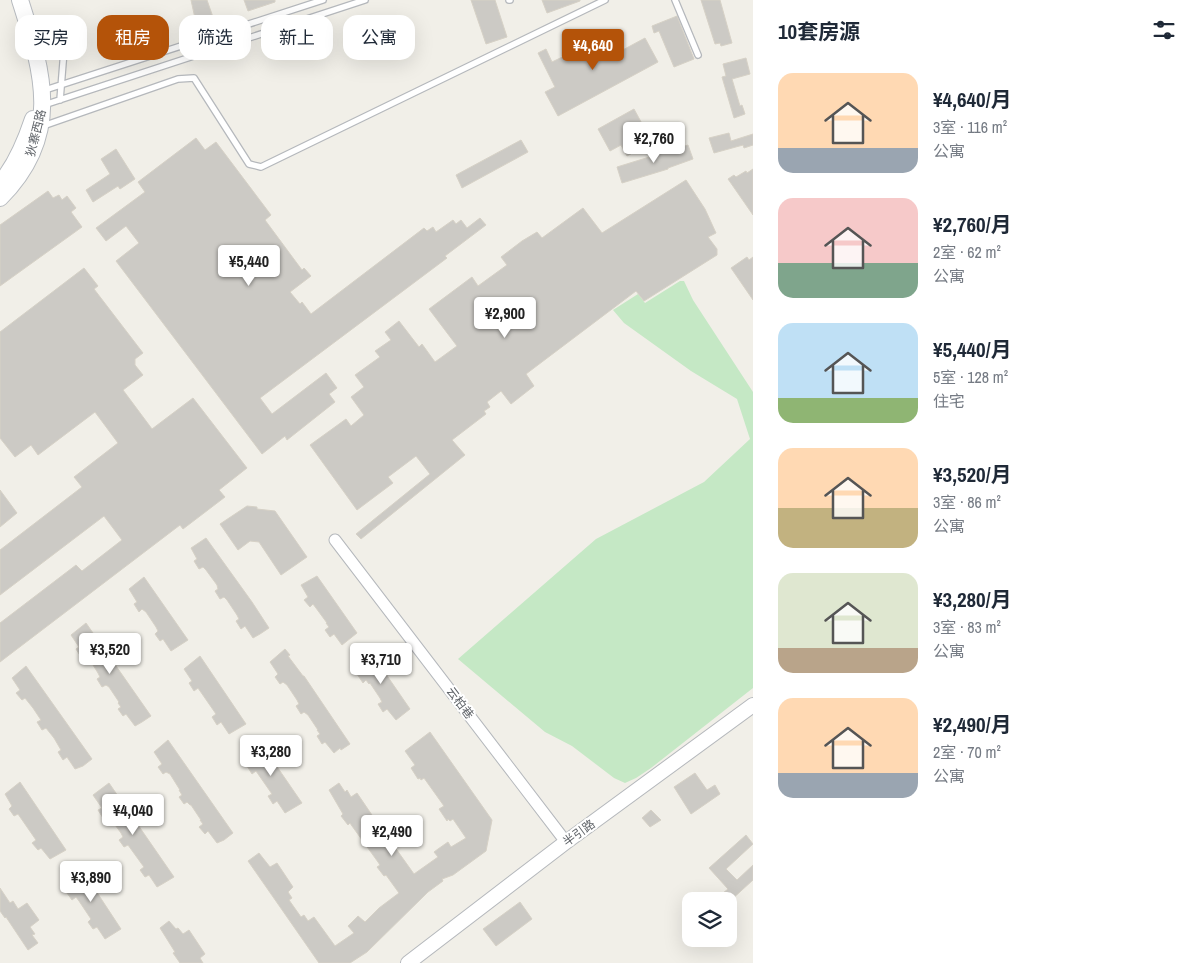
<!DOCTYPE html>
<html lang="zh">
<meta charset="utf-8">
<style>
:root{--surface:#fff;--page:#f6f6f7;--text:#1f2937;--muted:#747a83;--accent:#b45309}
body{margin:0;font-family:"Archivo Narrow","Noto Sans SC",sans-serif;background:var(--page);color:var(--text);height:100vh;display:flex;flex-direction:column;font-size:19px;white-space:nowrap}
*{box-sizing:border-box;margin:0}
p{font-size:16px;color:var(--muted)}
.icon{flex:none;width:28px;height:28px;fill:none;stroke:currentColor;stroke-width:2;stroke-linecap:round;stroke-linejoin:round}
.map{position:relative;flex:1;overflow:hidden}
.side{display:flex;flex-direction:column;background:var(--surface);width:450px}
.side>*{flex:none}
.hud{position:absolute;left:15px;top:15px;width:475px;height:45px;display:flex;gap:10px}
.buttons{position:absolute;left:682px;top:892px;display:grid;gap:10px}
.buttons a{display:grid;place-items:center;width:55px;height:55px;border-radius:10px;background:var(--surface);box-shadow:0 5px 20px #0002;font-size:25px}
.price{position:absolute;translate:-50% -42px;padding:0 11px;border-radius:5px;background:#fff;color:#222;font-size:16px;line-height:32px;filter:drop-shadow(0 1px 2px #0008)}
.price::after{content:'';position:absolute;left:50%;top:30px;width:15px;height:11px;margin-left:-8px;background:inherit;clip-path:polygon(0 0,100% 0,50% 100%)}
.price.on{background:var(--accent);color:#fff}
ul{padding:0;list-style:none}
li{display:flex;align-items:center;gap:15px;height:125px;padding:0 25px}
li span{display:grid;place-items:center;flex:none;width:140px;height:100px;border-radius:15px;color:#555}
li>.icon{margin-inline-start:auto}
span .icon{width:60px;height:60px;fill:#fffc;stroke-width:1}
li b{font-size:21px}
h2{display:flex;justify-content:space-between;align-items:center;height:60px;padding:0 25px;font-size:21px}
.pill{padding:0 18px;border-radius:15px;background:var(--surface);box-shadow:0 5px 20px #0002;font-size:18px;line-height:45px}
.pill.on{background:var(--accent);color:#fff}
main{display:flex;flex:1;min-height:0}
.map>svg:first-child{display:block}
.green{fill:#c5e8c5}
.building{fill:#cccac5;stroke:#d6d1c6}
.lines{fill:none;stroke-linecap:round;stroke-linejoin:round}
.service-casing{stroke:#b5b8bc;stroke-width:8}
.minor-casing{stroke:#b5b8bc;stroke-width:13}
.tertiary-casing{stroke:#b5b8bc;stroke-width:16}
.secondary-casing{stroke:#b6babf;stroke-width:18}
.service{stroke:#fff;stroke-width:5.5}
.minor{stroke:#fff;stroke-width:11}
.tertiary{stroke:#fff;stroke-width:14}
.secondary{stroke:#fff;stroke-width:16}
.labels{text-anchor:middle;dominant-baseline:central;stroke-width:4;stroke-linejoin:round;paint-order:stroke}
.street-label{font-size:12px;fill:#5f6368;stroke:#fff}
</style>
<main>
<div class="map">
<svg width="753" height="963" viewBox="0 0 753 963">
<rect width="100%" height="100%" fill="#f1efe8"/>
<path class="green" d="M 680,281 L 684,281 L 693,300 L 753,392 L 753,688 L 651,768 L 636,778 L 625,783 L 614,778 L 572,746 L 545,732 L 458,659 L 596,539 L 704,482 L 750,439 L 737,399 L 691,371 L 624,323 L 613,310 L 638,294 L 645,303 Z"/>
<path class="building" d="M 191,0 L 207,0 L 214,20 L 199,25 L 198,22 L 196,23 Z
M 244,0 L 275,0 L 275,2 L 248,11 Z
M 471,0 L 495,0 L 507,37 L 486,44 Z
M 542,0 L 580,0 L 580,1 L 547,13 Z
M 701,0 L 720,0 L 732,43 L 721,46 L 720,43 L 715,44 Z
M 677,16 L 694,59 L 674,67 L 659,31 L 654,33 L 652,26 Z
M 610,34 L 619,52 L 645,38 L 658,62 L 558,116 L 545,92 L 555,87 L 538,53 L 546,49 L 552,62 Z
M 746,58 L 750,74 L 732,79 L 740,106 L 742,105 L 745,114 L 734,118 L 722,77 L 726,76 L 723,64 Z
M 634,109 L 652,142 L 627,156 L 621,145 L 610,151 L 598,129 Z
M 729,133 L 731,141 L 753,134 L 753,145 L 744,148 L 743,145 L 714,153 L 709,138 Z
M 196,138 L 205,150 L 216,142 L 271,215 L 265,220 L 302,270 L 304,268 L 311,276 L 290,292 L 300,304 L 302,302 L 311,314 L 424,228 L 427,231 L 433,227 L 436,232 L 453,220 L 456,224 L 461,220 L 467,228 L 480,218 L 486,225 L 445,256 L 447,258 L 260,398 L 272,414 L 326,373 L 337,388 L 329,394 L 335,402 L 287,440 L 285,436 L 262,454 L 116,261 L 139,243 L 126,226 L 106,241 L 96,228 L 145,192 L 138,182 Z
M 521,140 L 528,152 L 462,188 L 456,175 Z
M 688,145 L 693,159 L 668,168 L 668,169 L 622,183 L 617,167 Z
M 116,149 L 135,179 L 120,189 L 118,186 L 93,202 L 86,190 L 110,174 L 101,159 Z
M 753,169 L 753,215 L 728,179 L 734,175 L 736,177 L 746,171 L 747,173 Z
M 686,180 L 705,209 L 716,233 L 708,237 L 717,249 L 717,255 L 644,301 L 636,291 L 526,374 L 534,386 L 511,404 L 501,391 L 487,402 L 490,407 L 484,411 L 486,414 L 452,440 L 465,455 L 361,539 L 356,534 L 430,474 L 416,456 L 388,477 L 393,483 L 357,510 L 310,445 L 346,419 L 351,426 L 364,415 L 351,397 L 364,387 L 355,375 L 380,357 L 375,351 L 391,340 L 385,332 L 399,321 L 419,347 L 422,344 L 435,362 L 457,346 L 429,309 L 472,277 L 478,286 L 507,265 L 501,257 L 522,241 L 537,232 L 542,238 L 583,208 L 602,233 Z
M 48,191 L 53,198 L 59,195 L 62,200 L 67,196 L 76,208 L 71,212 L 82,227 L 0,286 L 0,225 Z
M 747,257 L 749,260 L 753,257 L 753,300 L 731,268 Z
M 84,268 L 98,286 L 94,289 L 143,353 L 135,359 L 135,365 L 143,375 L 123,390 L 152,429 L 193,398 L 247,468 L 219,490 L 225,497 L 183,529 L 180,525 L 0,662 L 0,623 L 76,565 L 82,571 L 122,540 L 104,516 L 0,595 L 0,550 L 82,487 L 74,477 L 118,443 L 95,412 L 38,455 L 31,445 L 15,457 L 0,438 L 0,332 Z
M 0,490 L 17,513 L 0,527 Z
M 247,506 L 257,507 L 257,509 L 275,511 L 307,557 L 281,575 L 259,542 L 250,541 L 238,550 L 220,524 Z
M 206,538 L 252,602 L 269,628 L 260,634 L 253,638 L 245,626 L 241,629 L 236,621 L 239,619 L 237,615 L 227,600 L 224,597 L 220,599 L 215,591 L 218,589 L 217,585 L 206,570 L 203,567 L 199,569 L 194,561 L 197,559 L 191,548 Z
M 317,576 L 357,633 L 342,645 L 334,634 L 330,637 L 325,630 L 329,627 L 326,623 L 327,623 L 316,608 L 313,604 L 310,607 L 304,600 L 308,597 L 301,585 Z
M 144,577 L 188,640 L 171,651 L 163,639 L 160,641 L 155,634 L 158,631 L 156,627 L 146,612 L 142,609 L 139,612 L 134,604 L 137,602 L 129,589 Z
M 86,623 L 151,716 L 142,722 L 135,726 L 126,714 L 123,716 L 118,709 L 121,707 L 118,703 L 119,702 L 109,687 L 106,685 L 102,687 L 97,679 L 100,677 L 98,673 L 88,657 L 84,654 L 81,657 L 76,649 L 79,647 L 71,635 Z
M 285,649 L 290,655 L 288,656 L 303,676 L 304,676 L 350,744 L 341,750 L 340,748 L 334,753 L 325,742 L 322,744 L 317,736 L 320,734 L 317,730 L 318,730 L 308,715 L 304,712 L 301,714 L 296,706 L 299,704 L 297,700 L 287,685 L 283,682 L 280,684 L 275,677 L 278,674 L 270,662 Z
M 370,651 L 410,709 L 396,720 L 387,709 L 383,712 L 378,704 L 382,702 L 380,698 L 370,683 L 369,684 L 366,680 L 363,683 L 357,674 L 360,672 L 354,660 Z
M 200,656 L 246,724 L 229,734 L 221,722 L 217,725 L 212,717 L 216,714 L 198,688 L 194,691 L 189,683 L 192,681 L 184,669 Z
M 26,666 L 92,759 L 83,766 L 75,769 L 67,757 L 63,760 L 58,752 L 61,750 L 54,738 L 46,728 L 42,730 L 37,722 L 41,720 L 33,708 L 25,698 L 22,700 L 16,693 L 20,690 L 12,678 Z
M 430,732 L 492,820 L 486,851 L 453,875 L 442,879 L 443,881 L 428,892 L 367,952 L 350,963 L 319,963 L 248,861 L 259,853 L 270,867 L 277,863 L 293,887 L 288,892 L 292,898 L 289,900 L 301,917 L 304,915 L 308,921 L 314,917 L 335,946 L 354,933 L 348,926 L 358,916 L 365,922 L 379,908 L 399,893 L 386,875 L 384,876 L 377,867 L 380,865 L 378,862 L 352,826 L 350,823 L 348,825 L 341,816 L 343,814 L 329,790 L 339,783 L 345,792 L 347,790 L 351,797 L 357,793 L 374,818 L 369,822 L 372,827 L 369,829 L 381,846 L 384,844 L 389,850 L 394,846 L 414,874 L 438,857 L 434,852 L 438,849 L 448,842 L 451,847 L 466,838 L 453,819 L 450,821 L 448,819 L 447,821 L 439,809 L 444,806 L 424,778 L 421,780 L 420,778 L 418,779 L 411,768 L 415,765 L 405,751 Z
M 258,739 L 302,803 L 285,813 L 277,801 L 273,804 L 268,796 L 272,794 L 256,771 L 252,774 L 247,766 L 251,764 L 242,752 Z
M 168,740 L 233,833 L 224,840 L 217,843 L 208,831 L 205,834 L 199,827 L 203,824 L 200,820 L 201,820 L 191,805 L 190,805 L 187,802 L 184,804 L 179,797 L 182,795 L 179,790 L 180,790 L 170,774 L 166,772 L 163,774 L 158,767 L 162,764 L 154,752 Z
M 695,773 L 707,790 L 715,785 L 720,794 L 691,814 L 674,787 Z
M 20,782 L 66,850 L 50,859 L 41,848 L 38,850 L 32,843 L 36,840 L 18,814 L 14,816 L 9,809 L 12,806 L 5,794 Z
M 109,783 L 174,877 L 164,883 L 157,887 L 149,875 L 145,877 L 140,870 L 144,867 L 141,863 L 128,845 L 124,847 L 119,840 L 123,837 L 121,833 L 110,818 L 107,815 L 103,818 L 98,810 L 102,808 L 93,795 Z
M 651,810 L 661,820 L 650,827 L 642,818 Z
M 746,835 L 753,844 L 726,869 L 737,880 L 753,865 L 753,880 L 730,901 L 713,901 L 728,889 L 709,868 Z
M 77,865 L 96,891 L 121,929 L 105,939 L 97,927 L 93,929 L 88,922 L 91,919 L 79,901 L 76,897 L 72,900 L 67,893 L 71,890 L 62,878 Z
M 0,888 L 10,903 L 13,901 L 18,909 L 27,903 L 39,920 L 30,927 L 35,934 L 32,935 L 38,943 L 28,950 L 6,917 L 5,918 L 0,911 Z
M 520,902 L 532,919 L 496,946 L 483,929 Z
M 169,921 L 176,929 L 178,928 L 183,934 L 189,930 L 205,954 L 200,958 L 203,963 L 180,963 L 173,953 L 175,952 L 160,928 Z"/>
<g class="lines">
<g class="service-casing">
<path id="service" d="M 509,0 L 510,0
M 675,0 L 698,55
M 42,91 L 323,0
M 60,100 L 65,38
M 44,105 L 365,0
M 43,126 L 178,79 L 194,78 L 249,164 L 261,167 L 605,0"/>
</g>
<g class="minor-casing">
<path id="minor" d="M 335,540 L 566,842"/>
</g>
<g class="tertiary-casing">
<path id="tertiary" d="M 408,963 L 566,842 L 753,705"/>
</g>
<g class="secondary-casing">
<path id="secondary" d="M 3,180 C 17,162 26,140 33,119
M 0,198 C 62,136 44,75 20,0"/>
</g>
<use href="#service" class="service"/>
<use href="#minor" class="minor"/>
<use href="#tertiary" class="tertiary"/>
<use href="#secondary" class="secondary"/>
</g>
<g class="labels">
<g class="street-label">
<text transform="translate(36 133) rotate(-76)">狄寨西路</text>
<text transform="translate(460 703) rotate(53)">云柏巷</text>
<text transform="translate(579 833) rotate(-36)">半引路</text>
</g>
</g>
</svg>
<div class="buttons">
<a><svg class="icon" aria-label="layers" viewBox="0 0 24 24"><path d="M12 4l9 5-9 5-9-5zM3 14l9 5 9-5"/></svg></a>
</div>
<b class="price on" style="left:593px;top:71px">¥4,640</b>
<b class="price" style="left:654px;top:164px">¥2,760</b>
<b class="price" style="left:249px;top:287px">¥5,440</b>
<b class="price" style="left:505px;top:339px">¥2,900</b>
<b class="price" style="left:110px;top:675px">¥3,520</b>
<b class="price" style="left:381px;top:685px">¥3,710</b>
<b class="price" style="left:271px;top:777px">¥3,280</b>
<b class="price" style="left:133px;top:836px">¥4,040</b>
<b class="price" style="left:392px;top:857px">¥2,490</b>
<b class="price" style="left:91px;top:903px">¥3,890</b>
<div class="hud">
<a class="pill">买房</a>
<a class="pill on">租房</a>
<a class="pill">筛选</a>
<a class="pill">新上</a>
<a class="pill">公寓</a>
</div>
</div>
<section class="side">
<h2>10套房源<svg class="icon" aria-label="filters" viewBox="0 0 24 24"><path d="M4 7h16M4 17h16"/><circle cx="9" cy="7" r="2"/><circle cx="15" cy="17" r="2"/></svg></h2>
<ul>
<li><span style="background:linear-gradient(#ffd9b3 75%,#9aa5b1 0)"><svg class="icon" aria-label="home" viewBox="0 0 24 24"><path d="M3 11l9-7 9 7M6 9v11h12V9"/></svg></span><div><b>¥4,640/月</b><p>3室 · 116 m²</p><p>公寓</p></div></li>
<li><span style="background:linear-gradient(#f6c9c9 65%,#7fa58c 0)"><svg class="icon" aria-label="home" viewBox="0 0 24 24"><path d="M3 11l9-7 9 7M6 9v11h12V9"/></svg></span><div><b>¥2,760/月</b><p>2室 · 62 m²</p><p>公寓</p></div></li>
<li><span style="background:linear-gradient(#bfe0f5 75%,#8fb573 0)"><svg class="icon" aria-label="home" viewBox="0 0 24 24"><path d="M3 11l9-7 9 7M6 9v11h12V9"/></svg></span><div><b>¥5,440/月</b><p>5室 · 128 m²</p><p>住宅</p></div></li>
<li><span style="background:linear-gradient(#ffd9b3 60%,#c2b280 0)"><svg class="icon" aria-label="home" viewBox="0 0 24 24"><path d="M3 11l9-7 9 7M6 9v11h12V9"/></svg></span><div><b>¥3,520/月</b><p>3室 · 86 m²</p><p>公寓</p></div></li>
<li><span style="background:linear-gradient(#dfe7d0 75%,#b9a48a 0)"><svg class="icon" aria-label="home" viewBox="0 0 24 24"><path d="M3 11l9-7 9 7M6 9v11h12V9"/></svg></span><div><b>¥3,280/月</b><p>3室 · 83 m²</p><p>公寓</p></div></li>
<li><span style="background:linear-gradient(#ffd9b3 75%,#9aa5b1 0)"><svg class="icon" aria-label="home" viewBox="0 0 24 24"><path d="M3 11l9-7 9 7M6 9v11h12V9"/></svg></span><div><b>¥2,490/月</b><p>2室 · 70 m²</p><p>公寓</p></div></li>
</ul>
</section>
</main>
